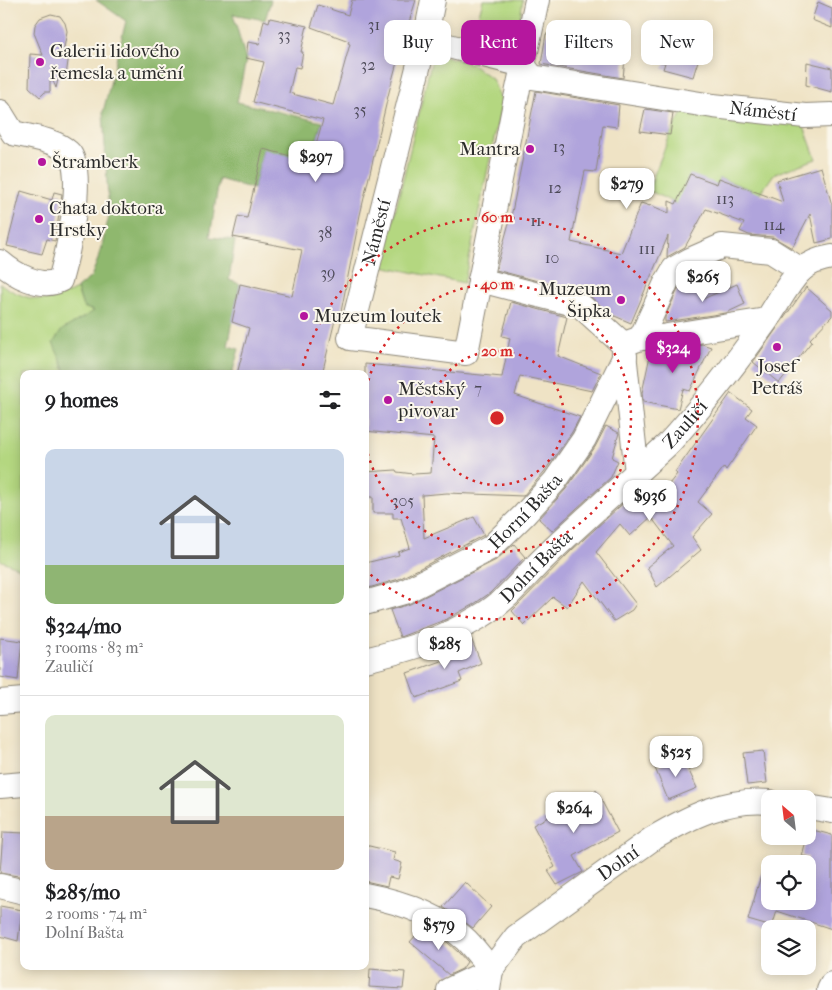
<!DOCTYPE html>
<meta charset="utf-8">
<style>
:root{--surface:#fff;--page:#f6f6f6;--text:#202124;--muted:#757577;--line:#e0e0e0;--accent:#b5179e}
body{margin:0;font-family:"IM FELL French Canon",serif;background:var(--page);color:var(--text);height:100vh;display:flex;flex-direction:column;font-size:19px;white-space:nowrap}
*{box-sizing:border-box;margin:0}
p{font-size:16px;color:var(--muted)}
.icon{flex:none;width:28px;height:28px;fill:none;stroke:currentColor;stroke-width:2;stroke-linecap:round;stroke-linejoin:round}
.map{position:relative;flex:1;overflow:hidden}
.panel{position:absolute;left:20px;top:370px;width:349px;height:600px;display:flex;flex-direction:column;background:var(--surface);border-radius:10px;box-shadow:0 2px 12px #0003}
.panel>*{flex:none}
.banner{position:absolute;left:384px;top:20px;width:372px;height:45px;display:flex;gap:10px}
.needle{width:32px;rotate:332deg}
.buttons{position:absolute;left:761px;top:790px;display:grid;gap:10px}
.buttons a{display:grid;place-items:center;width:55px;height:55px;border-radius:10px;background:var(--surface);box-shadow:0 2px 12px #0003;font-size:25px}
.price{position:absolute;translate:-50% -42px;padding:0 11px;border-radius:10px;background:#fff;color:#222;font-size:16px;line-height:32px;filter:drop-shadow(0 1px 2px #0008)}
.price::after{content:'';position:absolute;left:50%;top:30px;width:15px;height:11px;margin-left:-8px;background:inherit;clip-path:polygon(0 0,100% 0,50% 100%)}
.price.current{background:var(--accent);color:#fff}
ul{padding:0;list-style:none}
li{display:grid;align-content:center;gap:10px;height:265px;padding:0 25px}
li+li{border-top:1px solid var(--line)}
li span{display:grid;place-items:center;height:155px;border-radius:10px;color:#555}
li>.icon{margin-inline-start:auto}
span .icon{width:90px;height:90px;fill:#fffc;stroke-width:1}
li b{font-size:21px}
h2{display:flex;justify-content:space-between;align-items:center;height:60px;padding:0 25px;font-size:21px}
.pill{padding:0 18px;border-radius:10px;background:var(--surface);box-shadow:0 2px 12px #0003;font-size:18px;line-height:45px}
.pill.current{background:var(--accent);color:#fff}
.map>svg:first-child{display:block}
.green{fill:#b4d780;stroke:#708156}
.forest{fill:#8fb86e;stroke:#5d724c}
.building{fill:#b0a4dc}
.lines{fill:none;stroke-linecap:round;stroke-linejoin:round}
.street-casing{stroke:#8d8778;stroke-width:26}
.street{stroke:#fff;stroke-width:24}
.ring{fill:none;stroke:#d62828;stroke-width:2.5;stroke-dasharray:2.5 5}
.poi-dot{fill:#b5179e;stroke:#fbf7ec;stroke-width:2}
.labels{text-anchor:middle;dominant-baseline:central;stroke-width:4;stroke-linejoin:round;paint-order:stroke}
.number-label{font-size:16px;fill:#4c4957}
.poi-label{font-size:19px;fill:#2b2b2b;stroke:#fbf7ec;text-anchor:start}
.street-label{font-size:19px;fill:#2b2b2b;stroke:#fbf7ec}
.centre{fill:#d62828;stroke:#fbf7ec;stroke-width:2.5}
.ring-label{font-size:15px;text-anchor:middle;font-weight:bold;fill:#d62828;stroke:#fbf7ec;stroke-width:4;stroke-linejoin:round;paint-order:stroke}
</style>
<div class="map">
<svg width="832" height="990" viewBox="0 0 832 990">
<rect width="100%" height="100%" fill="#fbf7ec"/>
<filter id="ink" filterUnits="userSpaceOnUse"><feTurbulence type="fractalNoise" baseFrequency=".02" numOctaves="2"/><feDisplacementMap in="SourceGraphic" scale="10" xChannelSelector="R" yChannelSelector="G"/><feConvolveMatrix kernelMatrix="1 2 1 2 8 2 1 2 1" color-interpolation-filters="sRGB"/></filter>
<filter id="wash" filterUnits="userSpaceOnUse"><feTurbulence type="fractalNoise" baseFrequency=".0096" numOctaves="4" result="noise"/><feDisplacementMap in="SourceGraphic" scale="20" xChannelSelector="R" yChannelSelector="G"/><feGaussianBlur stdDeviation="1.12" result="paint"/><feColorMatrix in="noise" values="0 0 0 0 0 0 0 0 0 0 0 0 0 0 0 0 0 1.4 0 .05"/><feComposite in="paint" operator="in"/></filter>
<g filter="url(#wash)">
<rect width="100%" height="100%" fill="#efe3c5"/>
<path class="green" d="M 483,0 L 523,0 C 521,11 520,25 515,35 C 509,48 486,46 475,43 L 473,37 Z
M 441,55 L 472,64 L 492,79 L 502,101 L 464,283 L 382,266 L 431,63 Z
M 684,109 L 803,123 L 816,159 L 774,174 L 742,220 L 752,190 L 719,178 L 717,184 L 676,204 L 648,190 L 670,135 Z
M 0,283 C 12,293 34,302 50,299 C 59,297 69,293 77,289 L 83,307 L 95,311 L 63,330 L 63,368 L 67,374 L 24,374 L 24,576 L 19,568 L 0,560 Z"/>
<path class="forest" d="M 96,0 L 271,0 L 265,20 L 233,14 L 246,60 L 237,102 L 322,122 L 310,161 L 263,150 L 254,189 L 219,179 L 210,237 L 235,240 L 229,280 L 240,284 L 228,346 L 239,349 L 232,374 L 67,374 L 53,343 L 62,330 L 94,311 L 83,307 L 77,288 L 91,277 L 100,254 L 109,216 L 103,112 L 126,21 Z"/>
<g id="blocks">
<path class="building" d="M 352,0 L 416,0 L 400,51 L 389,92 L 360,215 L 340,317 L 336,316 L 322,374 L 237,374 L 249,328 L 232,322 L 240,284 L 292,296 L 302,250 L 233,237 L 238,216 L 247,218 L 263,149 L 311,161 L 323,120 L 253,102 L 264,62 L 246,58 L 248,42 L 259,44 L 264,20 L 269,22 L 270,18 L 307,26 L 301,52 L 303,52 L 300,68 L 295,67 L 289,93 L 333,105 L 350,44 L 348,43 L 349,41 L 311,27 L 318,5 L 348,15 Z
M 818,2 L 832,8 L 832,28 L 812,20 Z
M 51,14 L 60,16 L 65,23 L 67,31 L 63,54 L 69,54 L 66,76 L 59,75 L 56,88 L 53,81 L 50,81 L 50,92 L 45,92 L 40,97 L 29,87 L 30,54 L 43,55 L 34,33 L 35,25 L 40,18 Z
M 546,34 L 614,43 L 614,48 L 626,49 L 623,78 L 541,64 Z
M 662,42 L 675,43 L 701,51 L 693,77 L 663,69 L 665,63 L 657,61 Z
M 807,62 L 832,68 L 832,92 L 806,85 Z
M 536,91 L 619,105 L 617,127 L 603,125 L 596,172 L 585,171 L 571,242 L 621,253 L 641,203 L 650,206 L 650,205 L 669,213 L 669,201 L 676,204 L 690,174 L 717,184 L 719,178 L 783,202 L 777,180 L 821,167 L 832,205 L 832,239 L 816,243 L 810,214 L 792,248 L 773,237 L 749,235 L 740,231 L 744,223 L 706,209 L 685,247 L 667,257 L 668,236 L 631,323 L 610,314 L 590,296 L 582,292 L 573,284 L 572,290 L 496,270 L 512,212 Z
M 645,109 L 673,113 L 670,135 L 640,131 Z
M 21,191 L 52,200 L 54,192 L 62,194 L 55,241 L 47,239 L 42,254 L 7,246 Z
M 699,282 L 703,299 L 737,284 L 745,304 L 726,313 L 665,322 L 665,317 L 679,287 Z
M 806,287 L 832,310 L 832,316 L 810,339 L 812,341 L 779,383 L 753,362 Z
M 511,302 L 567,317 L 558,356 L 601,373 L 592,391 L 520,376 L 515,395 L 580,417 L 572,432 L 544,472 L 523,496 L 447,493 L 422,495 L 424,538 L 474,517 L 484,535 L 399,579 L 365,589 L 365,563 L 399,555 L 398,552 L 410,548 L 401,518 L 393,518 L 393,513 L 373,513 L 373,497 L 365,497 L 365,472 L 396,470 L 397,472 L 414,474 L 431,473 L 434,438 L 365,431 L 365,364 L 502,377 L 510,338 L 502,336 Z
M 702,344 L 711,347 L 690,391 L 683,389 L 678,409 L 643,402 L 642,393 L 651,351 L 664,352 L 664,350 Z
M 731,393 L 752,409 L 746,417 L 757,425 L 726,470 L 724,467 L 698,502 L 712,514 L 692,537 L 701,550 L 657,587 L 647,567 L 673,546 L 651,517 L 630,536 L 620,524 L 596,552 L 636,604 L 632,610 L 614,621 L 584,581 L 567,607 L 553,597 L 524,625 L 512,611 L 572,550 L 630,497 L 650,508 L 677,474 L 675,472 Z
M 606,426 L 619,433 L 612,458 L 618,461 L 611,477 L 552,531 L 539,519 L 566,489 L 595,447 Z
M 514,544 L 525,557 L 490,593 L 474,604 L 447,619 L 400,637 L 390,610 L 410,604 L 496,560 Z
M 0,638 L 22,641 L 18,680 L 0,677 Z
M 471,638 L 481,663 L 459,673 L 462,681 L 416,698 L 407,673 L 455,656 L 451,647 Z
M 763,751 L 767,783 L 747,785 L 743,753 Z
M 682,756 L 697,788 L 668,800 L 655,768 Z
M 596,790 L 618,832 L 574,856 L 583,872 L 557,885 L 548,871 L 555,867 L 533,825 L 569,806 L 567,803 Z
M 809,829 L 832,835 L 832,929 L 777,911 L 772,927 L 748,920 L 765,862 L 770,862 L 770,901 L 808,901 L 808,857 L 802,856 Z
M 3,832 L 24,833 L 24,877 L 0,873 Z
M 365,845 L 395,852 L 393,860 L 402,863 L 398,879 L 389,877 L 387,886 L 365,881 Z
M 465,882 L 491,907 L 473,928 L 443,907 Z
M 0,906 L 22,910 L 18,941 L 0,936 Z
M 423,927 L 447,942 L 459,953 L 467,962 L 462,969 L 449,975 L 410,942 Z
M 370,969 L 405,972 L 403,989 L 369,987 Z"/>
</g>
</g>
<g filter="url(#ink)">
<use href="#blocks" fill-opacity="0" stroke="#8d8778" stroke-width="1"/>
<g class="lines">
<g class="street-casing">
<g id="street">
<path id="s1" d="M 537,0 L 515,103 L 466,353 L 350,338 L 425,40 L 523,65 L 532,77 L 713,106 L 805,116 L 832,115"/>
<path d="M 425,40 L 433,0"/>
<path d="M 0,112 L 13,133 C 30,137 55,140 68,152 C 87,168 67,258 60,280 C 41,290 14,274 0,262"/>
<path d="M 480,280 L 581,306 L 623,344"/>
<path d="M 641,338 L 666,283 L 674,269 L 690,260 L 722,246 L 771,251 L 801,270"/>
<path d="M 627,343 L 641,338 L 661,337 L 766,320"/>
<path d="M 624,353 L 637,473"/>
<path id="s2" d="M 365,603 L 404,592 L 490,548 L 523,516 L 555,481 L 584,439 L 625,356"/>
<path id="s3" d="M 365,660 C 410,649 442,640 481,616 C 507,601 524,577 545,557 C 585,518 627,482 668,444 C 703,406 736,363 766,321 C 778,304 786,285 801,270 C 810,262 820,259 832,257"/>
<path d="M 0,702 L 24,700"/>
<path d="M 0,786 L 24,784"/>
<path d="M 808,807 L 832,811"/>
<path d="M 0,886 L 24,892"/>
<path d="M 365,895 C 402,902 438,914 466,940 C 475,949 483,960 491,970 L 488,990"/>
<path id="s4" d="M 449,990 L 491,970 L 516,937 L 652,839 C 689,817 726,798 770,802"/>
<path d="M 829,990 L 832,984"/>
</g>
</g>
<use href="#street" class="street"/>
</g>
</g>
<g class="ring">
<circle cx="497" cy="418" r="67"/>
<path d="M365 395A134 134 0 1 1 365 441"/>
<path d="M301 373A201 201 0 1 1 365 570"/>
</g>
<g class="poi-dot">
<circle cx="40" cy="62" r="5"/>
<circle cx="530" cy="149" r="5"/>
<circle cx="42" cy="162" r="5"/>
<circle cx="39" cy="219" r="5"/>
<circle cx="621" cy="300" r="5"/>
<circle cx="304" cy="316" r="5"/>
<circle cx="777" cy="347" r="5"/>
<circle cx="388" cy="400" r="5"/>
</g>
<g class="labels">
<g class="number-label">
<text x="374" y="24">31</text>
<text x="284" y="34">33</text>
<text x="368" y="64">32</text>
<text x="360" y="109">35</text>
<text x="559" y="146">13</text>
<text x="555" y="187">12</text>
<text x="725" y="198">113</text>
<text x="536" y="220">11</text>
<text x="774" y="224">114</text>
<text x="325" y="232">38</text>
<text x="647" y="248">111</text>
<text x="552" y="257">10</text>
<text x="328" y="272">39</text>
<text x="478" y="388">7</text>
<text x="403" y="500">305</text>
</g>
<g class="poi-label">
<text x="50" y="51">Galerii lidového<tspan x="50" dy="22">řemesla a umění</tspan></text>
<text x="520" y="149" text-anchor="end">Mantra</text>
<text x="52" y="162">Štramberk</text>
<text x="49" y="208">Chata doktora<tspan x="49" dy="22">Hrstky</tspan></text>
<text x="611" y="289" text-anchor="end">Muzeum<tspan x="611" dy="22">Šipka</tspan></text>
<text x="314" y="316">Muzeum loutek</text>
<text x="777" y="366" text-anchor="middle">Josef<tspan x="777" dy="22">Petráš</tspan></text>
<text x="398" y="389">Městský<tspan x="398" dy="22">pivovar</tspan></text>
</g>
<g class="street-label">
<text stroke="none"><textPath href="#s1" startOffset="1134">Náměstí</textPath></text>
<text stroke="none"><textPath href="#s1" startOffset="586">Náměstí</textPath></text>
<text stroke="none"><textPath href="#s3" startOffset="405">Zauličí</textPath></text>
<text stroke="none"><textPath href="#s2" startOffset="188">Horní Bašta</textPath></text>
<text stroke="none"><textPath href="#s3" startOffset="199">Dolní Bašta</textPath></text>
<text stroke="none"><textPath href="#s4" startOffset="214">Dolní</textPath></text>
</g>
</g>
<circle cx="497" cy="418" r="8" class="centre"/>
<g class="ring-label">
<text x="497" y="222">60 m</text>
<text x="497" y="289">40 m</text>
<text x="497" y="356">20 m</text>
</g>
</svg>
<div class="buttons">
<a><svg class="needle" viewBox="-14 -14 28 28"><path d="M0-13l5 13h-10z" fill="#e53935"/><path d="M0 13l5-13h-10z" fill="#757577"/></svg></a>
<a><svg class="icon" aria-label="locate" viewBox="0 0 24 24"><circle cx="12" cy="12" r="6"/><path d="M12 2v4M12 18v4M2 12h4M18 12h4"/></svg></a>
<a><svg class="icon" aria-label="layers" viewBox="0 0 24 24"><path d="M12 4l9 5-9 5-9-5zM3 14l9 5 9-5"/></svg></a>
</div>
<b class="price" style="left:316px;top:183px">$297</b>
<b class="price" style="left:627px;top:210px">$279</b>
<b class="price" style="left:703px;top:303px">$265</b>
<b class="price current" style="left:673px;top:374px">$324</b>
<b class="price" style="left:650px;top:522px">$936</b>
<b class="price" style="left:445px;top:670px">$285</b>
<b class="price" style="left:676px;top:778px">$525</b>
<b class="price" style="left:574px;top:834px">$264</b>
<b class="price" style="left:439px;top:951px">$579</b>
<div class="banner">
<a class="pill">Buy</a>
<a class="pill current">Rent</a>
<a class="pill">Filters</a>
<a class="pill">New</a>
</div>
<section class="panel">
<h2>9 homes<svg class="icon" aria-label="filters" viewBox="0 0 24 24"><path d="M4 7h16M4 17h16"/><circle cx="9" cy="7" r="2"/><circle cx="15" cy="17" r="2"/></svg></h2>
<ul>
<li><span style="background:linear-gradient(#c9d6e8 75%,#8fb573 0)"><svg class="icon" aria-label="home" viewBox="0 0 24 24"><path d="M3 11l9-7 9 7M6 9v11h12V9"/></svg></span><div><b>$324/mo</b><p>3 rooms · 83 m²</p><p>Zauličí</p></div></li>
<li><span style="background:linear-gradient(#dfe7d0 65%,#b9a48a 0)"><svg class="icon" aria-label="home" viewBox="0 0 24 24"><path d="M3 11l9-7 9 7M6 9v11h12V9"/></svg></span><div><b>$285/mo</b><p>2 rooms · 74 m²</p><p>Dolní Bašta</p></div></li>
</ul>
</section>
</div>
